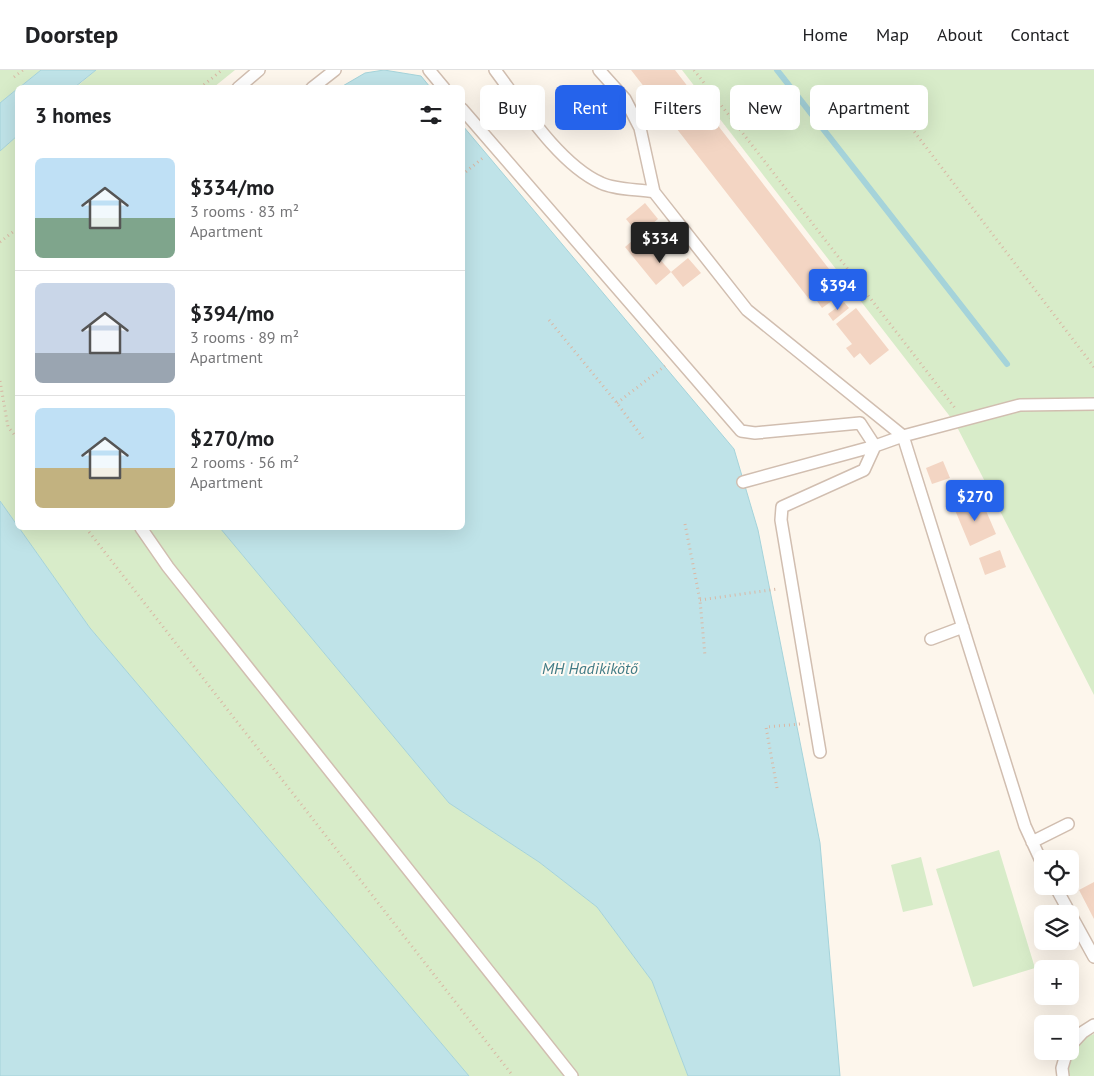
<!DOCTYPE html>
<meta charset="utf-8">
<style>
:root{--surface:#fff;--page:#f2f2f2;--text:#202124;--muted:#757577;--line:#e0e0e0;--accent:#2563eb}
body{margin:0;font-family:"PT Sans",sans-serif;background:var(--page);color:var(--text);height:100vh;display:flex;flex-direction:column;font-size:19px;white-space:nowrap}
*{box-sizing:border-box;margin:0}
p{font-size:16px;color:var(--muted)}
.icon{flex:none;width:28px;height:28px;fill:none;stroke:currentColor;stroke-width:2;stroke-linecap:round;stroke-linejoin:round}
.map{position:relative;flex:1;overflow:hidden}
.drawer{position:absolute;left:15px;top:15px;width:450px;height:445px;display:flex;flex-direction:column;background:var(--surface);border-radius:8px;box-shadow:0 5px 20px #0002}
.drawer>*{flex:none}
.guide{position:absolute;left:480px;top:15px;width:475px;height:45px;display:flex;gap:10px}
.buttons{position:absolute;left:1034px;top:780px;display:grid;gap:10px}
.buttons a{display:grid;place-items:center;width:45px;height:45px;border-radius:8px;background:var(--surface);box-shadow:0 5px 20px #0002;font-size:25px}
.price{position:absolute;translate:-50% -42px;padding:0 11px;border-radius:5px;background:var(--accent);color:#fff;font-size:16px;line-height:32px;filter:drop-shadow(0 1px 2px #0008)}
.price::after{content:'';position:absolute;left:50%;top:30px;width:15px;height:11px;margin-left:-8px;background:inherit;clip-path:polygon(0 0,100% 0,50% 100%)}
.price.on{background:#222;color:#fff}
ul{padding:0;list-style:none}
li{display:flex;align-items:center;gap:15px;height:125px;padding:0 20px}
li+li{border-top:1px solid var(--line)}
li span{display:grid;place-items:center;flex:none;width:140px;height:100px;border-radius:8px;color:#555}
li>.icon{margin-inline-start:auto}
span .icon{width:60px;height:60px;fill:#fffc;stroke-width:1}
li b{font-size:21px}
h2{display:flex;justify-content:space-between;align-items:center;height:60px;padding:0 20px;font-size:21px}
.pill{padding:0 18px;border-radius:8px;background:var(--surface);box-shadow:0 5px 20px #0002;font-size:18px;line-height:45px}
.pill.on{background:var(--accent);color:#fff}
header{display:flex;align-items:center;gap:30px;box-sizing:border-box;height:70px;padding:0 25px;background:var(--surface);border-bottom:1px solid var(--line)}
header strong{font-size:24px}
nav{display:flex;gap:28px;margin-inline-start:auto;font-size:18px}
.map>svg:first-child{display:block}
.green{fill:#d8ecc9}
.water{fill:#bfe3e8;stroke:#a5d3da}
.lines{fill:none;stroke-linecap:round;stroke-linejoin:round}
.stream{stroke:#a5d3da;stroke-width:6}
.building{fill:#f3d5c3}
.service-casing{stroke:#d1beb0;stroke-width:14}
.path{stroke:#d9b8a5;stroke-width:3;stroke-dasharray:1 4;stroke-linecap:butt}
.service{stroke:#fff;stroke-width:11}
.labels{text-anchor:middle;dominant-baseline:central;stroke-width:4;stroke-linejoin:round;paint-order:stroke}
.water-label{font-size:16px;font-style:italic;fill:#437c86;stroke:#fffaf3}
</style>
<header>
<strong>Doorstep</strong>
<nav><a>Home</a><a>Map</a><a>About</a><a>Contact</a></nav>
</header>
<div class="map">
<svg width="1094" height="1006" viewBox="0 0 1094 1006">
<rect width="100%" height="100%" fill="#fdf6ec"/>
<path class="green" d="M 0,0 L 41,0 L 0,33 Z
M 96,0 L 235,0 L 214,17 L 75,18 Z
M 682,0 L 1094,0 L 1094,625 L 955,353 Z
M 17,66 L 17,455 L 0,431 L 0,81 Z
M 19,458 L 220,458 L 449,733 L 539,792 L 597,837 L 652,911 L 688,1006 L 469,1006 L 90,558 Z
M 999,780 L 1035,898 L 973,917 L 936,799 Z
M 921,787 L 933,835 L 903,842 L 891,795 Z
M 1094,964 L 1094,1006 L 1069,1006 C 1067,987 1076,970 1094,964 Z"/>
<path class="water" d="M 41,0 L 96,0 L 75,17 L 20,17 Z
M 384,0 L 421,6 L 430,17 L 341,17 L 365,3 Z
M 17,19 L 17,66 L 0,81 L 0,33 Z
M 463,56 L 734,379 L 758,460 L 820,773 L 840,1006 L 688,1006 L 652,911 L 597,837 L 539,792 L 449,733 L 220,458 L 462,458 Z
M 0,431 L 90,558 L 469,1006 L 0,1006 Z"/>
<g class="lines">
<path class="stream" d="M 777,0 L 1007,294"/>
</g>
<path class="building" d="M 631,0 L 675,0 L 836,208 L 809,229 Z
M 645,133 L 658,149 L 639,165 L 626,149 Z
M 639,165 L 671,202 L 688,188 L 701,203 L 683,217 L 671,202 L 656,215 L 625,177 Z
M 834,218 L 840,225 L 822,238 L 817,231 Z
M 844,232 L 849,238 L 833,251 L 828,244 Z
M 856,238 L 889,280 L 870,295 L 860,283 L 854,288 L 846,278 L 852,274 L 836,254 Z
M 943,391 L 950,408 L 932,414 L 926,398 Z
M 981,429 L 996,464 L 970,476 L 955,440 Z
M 1000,480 L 1006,497 L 985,505 L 979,488 Z
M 1094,812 L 1094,849 L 1079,820 Z"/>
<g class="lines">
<g class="service-casing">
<path id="service" d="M 429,0 L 444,18
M 495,0 C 522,36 560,95 601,113 C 616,120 637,119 654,122
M 599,0 L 625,29 L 640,58 L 654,122 L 747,240 L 903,366 L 1025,756 L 1042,793
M 238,18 L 259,0
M 312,18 L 335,0
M 462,39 L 741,361 L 755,363 L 860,353 L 875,376 L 864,400 L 782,437 L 781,450 L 820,682
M 743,412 L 875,376 L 903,366 L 1020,335 L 1094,334
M 141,458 L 168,497 L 572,1006
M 931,569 L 963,557
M 1032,772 L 1068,754
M 1055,816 L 1094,887
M 1070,976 L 1083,962 L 1094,955
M 1063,1006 L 1062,998 L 1067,981"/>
</g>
<path class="path" d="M 694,0 L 955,338
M 14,7 L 23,0
M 200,18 L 222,0
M 887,26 L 1094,297
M 462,105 L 484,87
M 0,172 L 18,158
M 549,250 L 617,333 L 643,368
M 0,311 L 8,357 L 18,369
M 617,333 L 665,296
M 685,454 L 700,530 L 705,586
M 86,458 L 513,1006
M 700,530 L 777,519
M 777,718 L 766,657 L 800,654"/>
<use href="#service" class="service"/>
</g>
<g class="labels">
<g class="water-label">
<text x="590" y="598">MH Hadikikötő</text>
</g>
</g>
</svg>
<div class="buttons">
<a><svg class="icon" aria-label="locate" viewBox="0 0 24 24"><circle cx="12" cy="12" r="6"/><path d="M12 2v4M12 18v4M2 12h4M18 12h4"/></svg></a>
<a><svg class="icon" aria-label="layers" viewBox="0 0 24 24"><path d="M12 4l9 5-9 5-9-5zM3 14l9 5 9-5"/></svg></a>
<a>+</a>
<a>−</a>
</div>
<b class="price on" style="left:660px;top:194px">$334</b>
<b class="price" style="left:838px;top:241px">$394</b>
<b class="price" style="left:975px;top:452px">$270</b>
<div class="guide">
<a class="pill">Buy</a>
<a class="pill on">Rent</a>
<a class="pill">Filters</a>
<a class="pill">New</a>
<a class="pill">Apartment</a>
</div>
<section class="drawer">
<h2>3 homes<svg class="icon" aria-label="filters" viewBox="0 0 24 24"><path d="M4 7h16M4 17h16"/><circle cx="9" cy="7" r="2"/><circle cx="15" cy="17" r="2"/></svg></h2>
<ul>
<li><span style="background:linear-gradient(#bfe0f5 60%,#7fa58c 0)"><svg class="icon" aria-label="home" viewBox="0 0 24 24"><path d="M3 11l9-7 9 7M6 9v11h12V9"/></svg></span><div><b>$334/mo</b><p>3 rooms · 83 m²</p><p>Apartment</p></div></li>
<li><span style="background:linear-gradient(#c9d6e8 70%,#9aa5b1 0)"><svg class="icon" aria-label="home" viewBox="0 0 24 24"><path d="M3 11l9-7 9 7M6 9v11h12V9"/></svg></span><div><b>$394/mo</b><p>3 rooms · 89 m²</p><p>Apartment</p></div></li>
<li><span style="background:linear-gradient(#bfe0f5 60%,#c2b280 0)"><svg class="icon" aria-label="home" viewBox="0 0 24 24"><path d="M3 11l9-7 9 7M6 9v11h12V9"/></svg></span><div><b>$270/mo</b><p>2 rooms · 56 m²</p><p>Apartment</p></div></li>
</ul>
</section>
</div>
